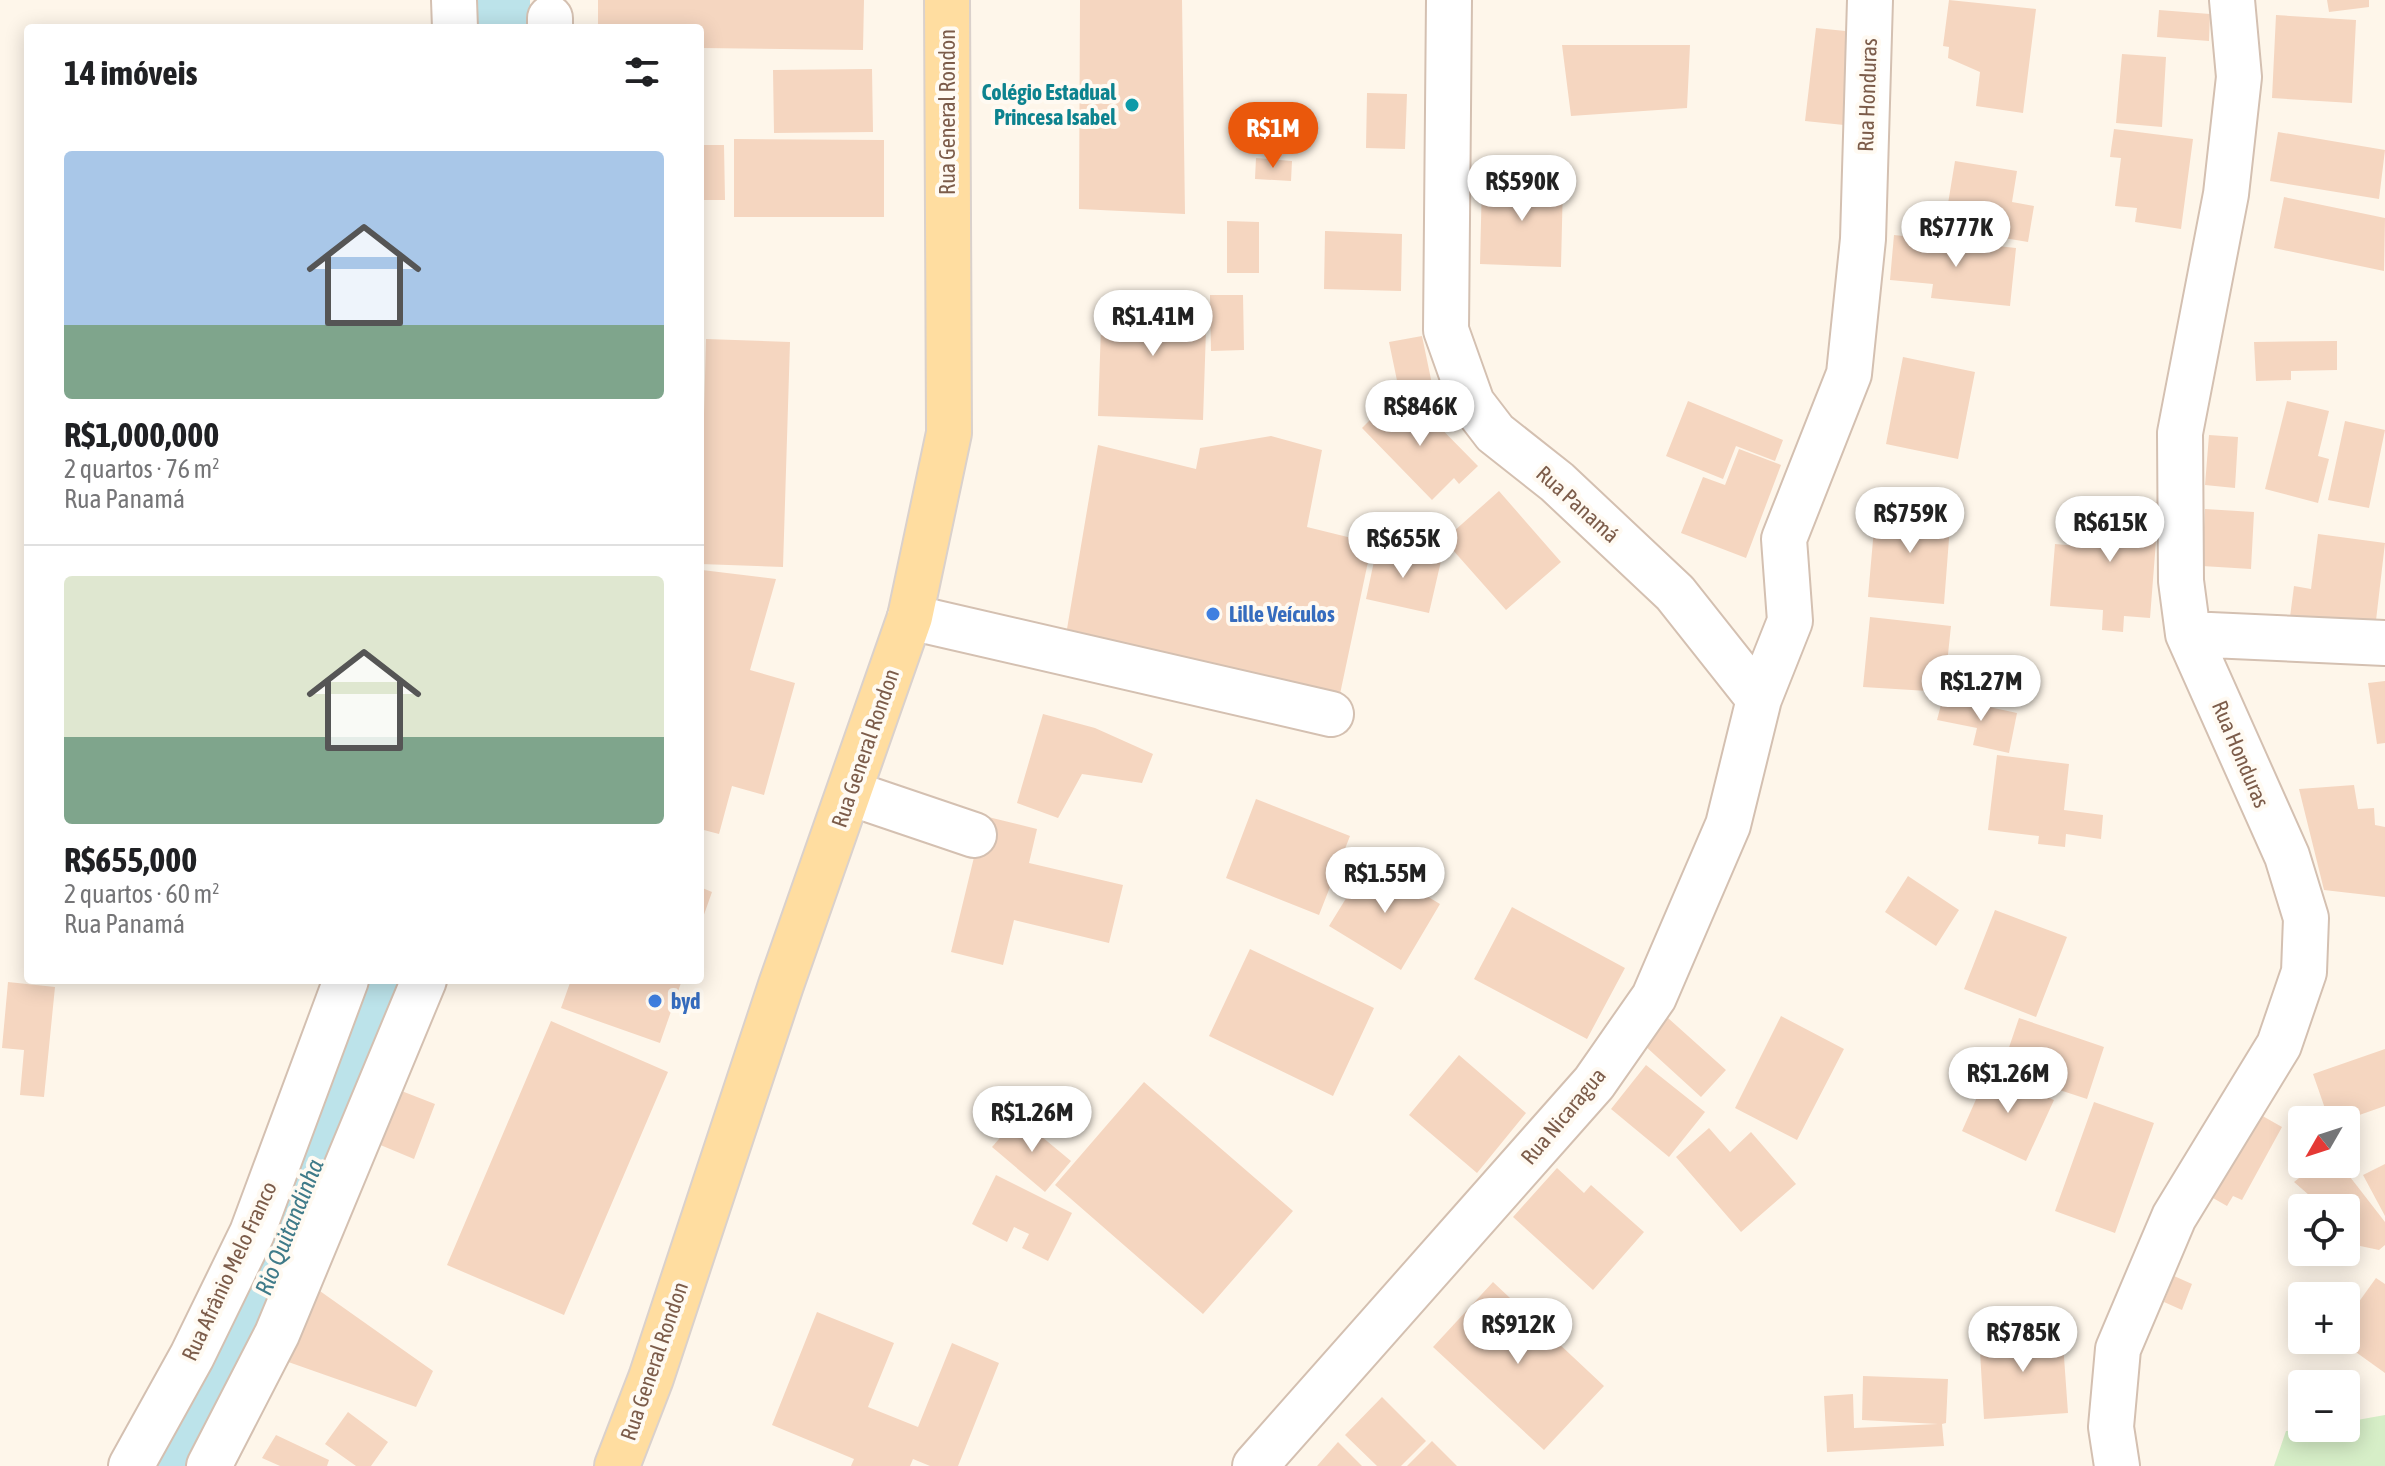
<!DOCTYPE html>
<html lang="pt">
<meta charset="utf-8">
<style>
:root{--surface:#fff;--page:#f2f2f2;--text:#202124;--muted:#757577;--line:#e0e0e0;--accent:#ea580c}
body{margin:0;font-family:"Asap Condensed",sans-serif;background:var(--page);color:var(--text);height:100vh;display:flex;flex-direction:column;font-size:30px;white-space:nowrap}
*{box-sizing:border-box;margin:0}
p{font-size:26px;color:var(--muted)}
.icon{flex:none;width:44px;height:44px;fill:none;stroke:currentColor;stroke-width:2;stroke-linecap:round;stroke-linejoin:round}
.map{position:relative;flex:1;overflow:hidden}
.sheet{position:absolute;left:24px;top:24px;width:680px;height:960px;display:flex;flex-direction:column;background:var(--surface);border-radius:8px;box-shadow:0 4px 20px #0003}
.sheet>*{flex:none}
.needle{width:52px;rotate:231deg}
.tools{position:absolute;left:2288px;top:1106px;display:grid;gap:16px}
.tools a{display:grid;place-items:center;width:72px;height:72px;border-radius:8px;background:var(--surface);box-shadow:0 4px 20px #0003;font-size:40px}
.price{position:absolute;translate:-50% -68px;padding:0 18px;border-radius:28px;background:#fff;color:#222;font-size:26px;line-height:52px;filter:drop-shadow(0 2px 4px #0008)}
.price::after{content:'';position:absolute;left:50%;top:48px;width:24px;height:18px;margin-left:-12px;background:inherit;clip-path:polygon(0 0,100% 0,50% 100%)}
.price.on{background:var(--accent);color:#fff}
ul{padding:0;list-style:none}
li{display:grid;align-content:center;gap:16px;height:424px;padding:0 40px}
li+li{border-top:2px solid var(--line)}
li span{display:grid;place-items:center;height:248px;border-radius:8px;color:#555}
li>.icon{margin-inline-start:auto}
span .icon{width:144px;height:144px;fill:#fffc;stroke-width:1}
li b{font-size:34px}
h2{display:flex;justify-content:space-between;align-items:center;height:96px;padding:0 40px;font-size:34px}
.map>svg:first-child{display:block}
.green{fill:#d6eec7}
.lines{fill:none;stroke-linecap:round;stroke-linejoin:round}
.river{stroke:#bce3ea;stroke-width:74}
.building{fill:#f5d6c0}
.minor-casing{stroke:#d4c0b1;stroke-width:48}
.major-casing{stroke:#dad1cc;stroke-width:48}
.minor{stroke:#fff;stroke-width:44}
.major{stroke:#ffdda0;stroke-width:44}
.culture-dot{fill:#0f9aa8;stroke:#fffaf2;stroke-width:3}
.shop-dot{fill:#3f7fe0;stroke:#fffaf2;stroke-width:3}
.labels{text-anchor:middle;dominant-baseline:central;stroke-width:8;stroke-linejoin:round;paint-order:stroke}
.culture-label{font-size:22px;font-weight:bold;fill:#0d838f;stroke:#fffaf2;text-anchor:end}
.street-label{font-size:22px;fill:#7c5c4a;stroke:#fffaf2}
.shop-label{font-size:22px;font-weight:bold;fill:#366cbe;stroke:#fffaf2;text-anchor:start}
.water-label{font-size:24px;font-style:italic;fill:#3f7b89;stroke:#fffaf2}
</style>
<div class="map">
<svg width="2385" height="1466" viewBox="0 0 2385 1466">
<rect width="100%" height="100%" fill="#fef6ea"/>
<path class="green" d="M 2385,1415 L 2385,1466 L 2274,1466 L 2286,1431 L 2346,1428 L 2346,1422 Z"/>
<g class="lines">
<path class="river" d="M 493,0 L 493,28
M 179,1466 L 200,1434 L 290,1231 L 382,980"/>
</g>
<path class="building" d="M 598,0 L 864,0 L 863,50 L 700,48 L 700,28 L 598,28 Z
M 1080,0 L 1182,0 L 1185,214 L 1079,209 Z
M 1949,0 L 2036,9 L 2023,113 L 1976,106 L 1980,72 L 1948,58 L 1949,47 L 1943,46 Z
M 2327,0 L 2369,0 L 2369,7 L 2329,12 Z
M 2159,10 L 2210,14 L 2209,41 L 2157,37 Z
M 2276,15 L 2356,20 L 2352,103 L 2272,98 Z
M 1816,28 L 1855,32 L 1844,125 L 1805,121 Z
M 1562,45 L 1690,45 L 1687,108 L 1571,116 Z
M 2122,54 L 2166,57 L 2162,127 L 2116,123 Z
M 872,69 L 873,132 L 774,133 L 773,70 Z
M 1367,93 L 1407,94 L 1405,149 L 1366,148 Z
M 2114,129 L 2193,139 L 2181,229 L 2135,222 L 2137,208 L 2115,206 L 2121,158 L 2110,157 Z
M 2278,132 L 2385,150 L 2379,199 L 2270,181 Z
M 734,139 L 884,140 L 884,217 L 734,217 Z
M 700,145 L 724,145 L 725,200 L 700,200 Z
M 1256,158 L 1292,161 L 1291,181 L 1255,179 Z
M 1955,161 L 2017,171 L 2012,202 L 2034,206 L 2028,242 L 1944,228 Z
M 1482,180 L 1563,182 L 1561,267 L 1480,264 Z
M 2284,197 L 2385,218 L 2384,271 L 2274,248 Z
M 1227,221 L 1259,222 L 1259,273 L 1227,273 Z
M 1325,231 L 1402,234 L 1401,291 L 1324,289 Z
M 1894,235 L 2016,248 L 2010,306 L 1931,298 L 1933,284 L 1890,280 Z
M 1210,295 L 1243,295 L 1244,350 L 1211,351 Z
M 1102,297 L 1207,300 L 1203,420 L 1098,416 Z
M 1422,336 L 1433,389 L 1400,395 L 1389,342 Z
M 706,339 L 790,342 L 783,567 L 700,564 Z
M 2337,341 L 2337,370 L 2291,371 L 2291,380 L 2256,381 L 2254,342 Z
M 1903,357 L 1975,372 L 1958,459 L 1886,444 Z
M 1412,399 L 1478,466 L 1459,484 L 1454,478 L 1432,500 L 1362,428 L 1386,404 L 1397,414 Z
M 1688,401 L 1783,440 L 1775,461 L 1736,446 L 1723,479 L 1666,456 Z
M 2287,401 L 2329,411 L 2318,456 L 2329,459 L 2318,503 L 2265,489 Z
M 2345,421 L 2385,430 L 2369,508 L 2328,500 Z
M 2209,435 L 2238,437 L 2235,488 L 2205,485 Z
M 1271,436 L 1322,450 L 1307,527 L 1372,543 L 1340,694 L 1067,629 L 1098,445 L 1196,469 L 1200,448 Z
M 1739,449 L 1781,465 L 1746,558 L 1681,533 L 1703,477 L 1725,485 Z
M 1499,491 L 1561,562 L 1506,610 L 1444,540 Z
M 2094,497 L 2159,503 L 2150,618 L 2124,616 L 2123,632 L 2102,630 L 2103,610 L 2050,606 L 2055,544 L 2089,547 Z
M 1876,506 L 1951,513 L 1944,604 L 1868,597 Z
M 2205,509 L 2254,512 L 2251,569 L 2202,566 Z
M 2318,534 L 2385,543 L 2375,629 L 2290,617 L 2294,586 L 2311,589 Z
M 1377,547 L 1441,561 L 1429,613 L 1366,599 Z
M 702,570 L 776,579 L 750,670 L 795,683 L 764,795 L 732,786 L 719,834 L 700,829 Z
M 1870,617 L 1951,626 L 1944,692 L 1863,687 Z
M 2385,681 L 2385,743 L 2377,744 L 2368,683 Z
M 1943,697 L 2017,713 L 2009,753 L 1973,745 L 1977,728 L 1937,720 Z
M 1043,714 L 1095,728 L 1153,754 L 1142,783 L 1082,774 L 1058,818 L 1017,803 Z
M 1997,755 L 2069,764 L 2064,810 L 2103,815 L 2101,839 L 2066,834 L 2065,847 L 2038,844 L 2039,836 L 1988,830 Z
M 2354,785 L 2358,809 L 2374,808 L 2375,825 L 2385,827 L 2385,897 L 2324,890 L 2299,789 Z
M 1256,799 L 1350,836 L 1319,915 L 1226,878 Z
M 984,816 L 1037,829 L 1029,863 L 1123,885 L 1109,943 L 1014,920 L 1003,965 L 951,952 Z
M 1369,861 L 1440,904 L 1401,970 L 1329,926 Z
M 1908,876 L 1959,910 L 1936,946 L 1885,912 Z
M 700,887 L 712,892 L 700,926 Z
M 1512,907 L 1625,968 L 1587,1039 L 1474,979 Z
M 1995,910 L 2067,937 L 2036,1017 L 1964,989 Z
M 1250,949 L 1374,1008 L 1333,1096 L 1209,1036 Z
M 571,980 L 682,980 L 660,1043 L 561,1008 Z
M 8,982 L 55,987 L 44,1097 L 20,1095 L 24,1050 L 2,1048 Z
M 1781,1016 L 1844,1049 L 1797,1140 L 1735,1108 Z
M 1668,1018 L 1726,1070 L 1701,1097 L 1644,1045 Z
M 2019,1018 L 2104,1047 L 2087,1099 L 2001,1071 Z
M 551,1021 L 668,1072 L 564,1315 L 447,1265 Z
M 2385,1049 L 2385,1106 L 2345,1120 L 2329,1120 L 2313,1074 Z
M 1459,1055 L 1526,1113 L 1477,1173 L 1409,1115 Z
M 1646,1065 L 1705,1112 L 1669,1157 L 1611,1109 Z
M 1989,1070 L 2054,1100 L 2026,1161 L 1962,1131 Z
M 1144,1082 L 1293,1211 L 1203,1314 L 1055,1185 Z
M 399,1090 L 435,1104 L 414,1159 L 378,1144 Z
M 2094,1102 L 2154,1123 L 2115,1233 L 2055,1211 Z
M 2252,1110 L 2282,1127 L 2242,1200 L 2233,1196 L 2227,1206 L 2206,1194 Z
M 1018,1117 L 1071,1161 L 1045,1192 L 992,1147 Z
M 1709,1128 L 1730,1152 L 1751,1132 L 1796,1184 L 1741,1232 L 1676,1157 Z
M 2317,1164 L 2340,1164 L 2385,1222 L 2385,1245 L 2379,1250 L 2346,1243 L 2346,1208 L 2312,1208 L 2328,1195 L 2317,1202 L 2294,1182 Z
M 2385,1164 L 2385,1216 L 2363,1175 Z
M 1557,1168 L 1584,1193 L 1591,1185 L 1644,1232 L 1593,1290 L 1513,1217 Z
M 996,1175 L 1072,1213 L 1048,1261 L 1022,1248 L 1029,1234 L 1014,1227 L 1007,1242 L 972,1224 Z
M 2174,1276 L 2192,1284 L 2182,1310 L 2164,1302 Z
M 2376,1278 L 2385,1284 L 2385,1373 L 2339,1340 L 2346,1340 L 2346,1305 L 2353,1310 Z
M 1493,1282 L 1604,1386 L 1544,1450 L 1433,1347 Z
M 310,1284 L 433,1371 L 416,1407 L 277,1358 Z
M 817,1312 L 894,1343 L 868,1407 L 918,1427 L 952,1343 L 999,1363 L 958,1466 L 930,1466 L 913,1459 L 910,1466 L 851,1466 L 854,1459 L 772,1425 Z
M 2062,1329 L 2068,1413 L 1984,1419 L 1979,1335 Z
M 1863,1376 L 1948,1379 L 1946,1423 L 1942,1424 L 1944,1446 L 1827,1452 L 1824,1396 L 1853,1394 L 1854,1428 L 1938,1424 L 1862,1420 Z
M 1382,1397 L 1426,1441 L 1401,1466 L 1377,1466 L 1345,1435 Z
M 348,1412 L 388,1442 L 371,1466 L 356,1466 L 325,1444 Z
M 276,1435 L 329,1460 L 327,1466 L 280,1466 L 262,1458 Z
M 1432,1441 L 1457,1466 L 1407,1466 Z
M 1338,1442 L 1362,1466 L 1317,1466 Z"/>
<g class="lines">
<g class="minor-casing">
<path id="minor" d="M 454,0 L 455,28
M 1449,0 L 1446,330 L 1472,403 L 1495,433 L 1557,482 L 1675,593 L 1759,699
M 550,28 L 550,18
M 910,617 L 1331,714
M 2188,634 L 2385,643
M 850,793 L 974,835
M 131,1466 L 192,1356 L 252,1233 L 346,980
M 209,1466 L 277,1334 L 424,980
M 1255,1466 L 1594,1083 L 1654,997 L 1728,825 L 1759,699 L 1790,621 L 1784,539 L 1849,374 L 1863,239 L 1870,0
M 2117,1466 L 2111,1427 L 2118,1349 L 2174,1217 L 2279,1045 L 2304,972 L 2306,918 L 2287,856 L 2188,634 L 2181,581 L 2180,433 L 2226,194 L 2239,77 L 2232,0"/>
</g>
<g class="major-casing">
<path id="major" d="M 617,1466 L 651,1378 L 781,985 L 910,617 L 949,433 L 947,0"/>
</g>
<use href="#minor" class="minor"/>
<use href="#major" class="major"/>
</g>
<circle class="culture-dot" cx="1132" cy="105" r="8"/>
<g class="shop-dot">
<circle cx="1213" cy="614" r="8"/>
<circle cx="655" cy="1001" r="8"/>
</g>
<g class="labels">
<g class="culture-label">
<text x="1116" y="92">Colégio Estadual<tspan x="1116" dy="25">Princesa Isabel</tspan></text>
</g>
<g class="street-label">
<text transform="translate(1867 95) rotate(-88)">Rua Honduras</text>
<text transform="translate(947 112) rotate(-90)">Rua General Rondon</text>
<text transform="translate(1578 504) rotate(42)">Rua Panamá</text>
<text transform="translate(865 748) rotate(-71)">Rua General Rondon</text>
<text transform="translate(2241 754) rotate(67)">Rua Honduras</text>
<text transform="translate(1563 1116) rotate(-50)">Rua Nicaragua</text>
<text transform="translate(229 1271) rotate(-65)">Rua Afrânio Melo Franco</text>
<text transform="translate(654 1361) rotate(-71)">Rua General Rondon</text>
</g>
<g class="shop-label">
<text x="1229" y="614">Lille Veículos</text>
<text x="671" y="1001">byd</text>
</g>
<g class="water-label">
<text transform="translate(289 1227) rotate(-68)">Rio Quitandinha</text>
</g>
</g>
</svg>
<div class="tools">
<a><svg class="needle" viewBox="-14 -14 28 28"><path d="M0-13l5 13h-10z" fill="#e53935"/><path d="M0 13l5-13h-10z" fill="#757577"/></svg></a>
<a><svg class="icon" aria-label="locate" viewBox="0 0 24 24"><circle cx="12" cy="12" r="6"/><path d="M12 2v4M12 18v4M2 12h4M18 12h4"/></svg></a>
<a>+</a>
<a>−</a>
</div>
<b class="price on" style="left:1273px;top:170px">R$1M</b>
<b class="price" style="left:1522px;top:223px">R$590K</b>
<b class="price" style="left:1956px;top:269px">R$777K</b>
<b class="price" style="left:1153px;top:358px">R$1.41M</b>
<b class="price" style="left:1420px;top:448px">R$846K</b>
<b class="price" style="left:1910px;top:555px">R$759K</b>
<b class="price" style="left:2110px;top:564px">R$615K</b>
<b class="price" style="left:1403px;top:580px">R$655K</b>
<b class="price" style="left:1981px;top:723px">R$1.27M</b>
<b class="price" style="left:1385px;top:915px">R$1.55M</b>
<b class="price" style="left:2008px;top:1115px">R$1.26M</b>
<b class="price" style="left:1032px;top:1154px">R$1.26M</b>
<b class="price" style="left:1518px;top:1366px">R$912K</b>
<b class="price" style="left:2023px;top:1374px">R$785K</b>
<section class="sheet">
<h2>14 imóveis<svg class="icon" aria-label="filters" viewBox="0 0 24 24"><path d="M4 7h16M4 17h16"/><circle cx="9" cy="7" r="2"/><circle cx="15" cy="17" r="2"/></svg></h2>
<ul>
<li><span style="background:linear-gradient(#a9c7e8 70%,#7fa58c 0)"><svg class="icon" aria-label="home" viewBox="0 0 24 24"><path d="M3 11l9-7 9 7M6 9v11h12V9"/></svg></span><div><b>R$1,000,000</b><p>2 quartos · 76 m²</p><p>Rua Panamá</p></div></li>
<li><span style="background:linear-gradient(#dfe7d0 65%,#7fa58c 0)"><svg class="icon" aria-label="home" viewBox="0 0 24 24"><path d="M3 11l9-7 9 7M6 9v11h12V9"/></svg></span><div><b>R$655,000</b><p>2 quartos · 60 m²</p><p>Rua Panamá</p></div></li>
</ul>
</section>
</div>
